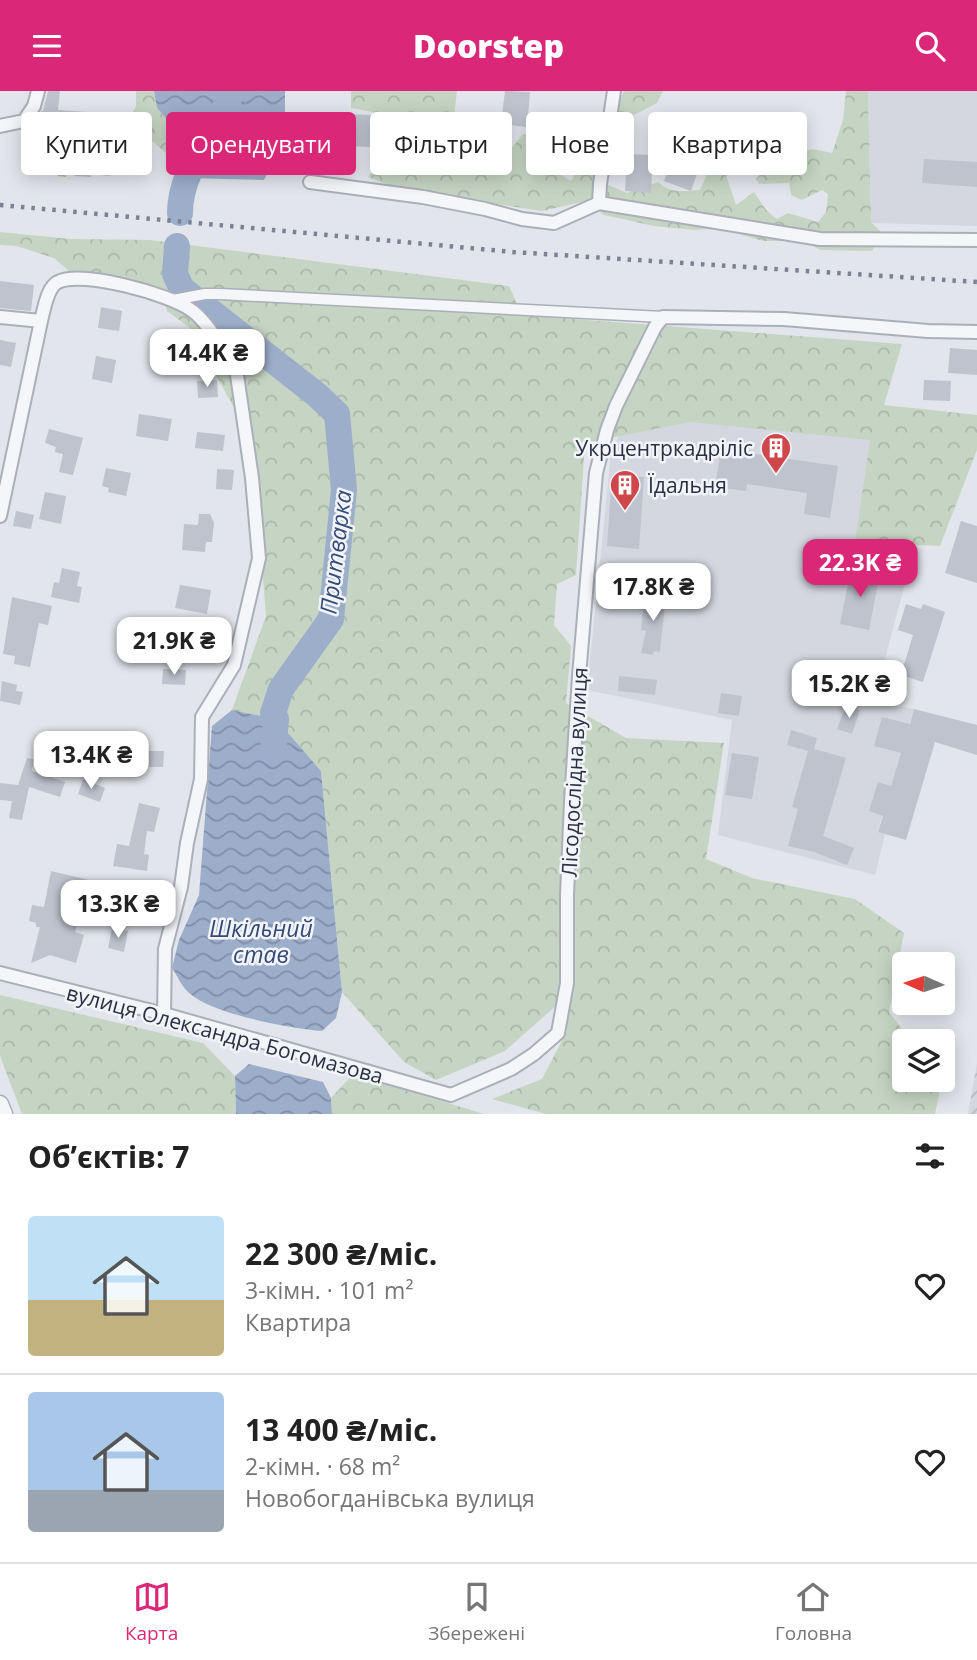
<!DOCTYPE html>
<html lang="uk">
<meta charset="utf-8">
<style>
:root{--surface:#fff;--page:#f6f6f6;--text:#222;--muted:#767676;--line:#e0e0e0;--accent:#db2777}
body{margin:0;font-family:"Open Sans",sans-serif;background:var(--page);color:var(--text);height:100vh;display:flex;flex-direction:column;font-size:26px;white-space:nowrap}
*{box-sizing:border-box;margin:0}
p{font-size:23px;color:var(--muted)}
.icon{flex:none;width:38px;height:38px;fill:none;stroke:currentColor;stroke-width:2;stroke-linecap:round;stroke-linejoin:round}
.map{position:relative;height:1023px;overflow:hidden}
.drawer{display:flex;flex-direction:column;background:var(--surface);flex:1}
.drawer>*{flex:none}
.hud{position:absolute;left:21px;top:21px;width:936px;height:63px;display:flex;gap:14px}
.needle{width:46px;rotate:273deg}
.controls{position:absolute;left:892px;top:861px;display:grid;gap:14px}
.controls a{display:grid;place-items:center;width:63px;height:63px;border-radius:7px;background:var(--surface);box-shadow:0 4px 18px #0003;font-size:35px}
.price{position:absolute;translate:-50% -60px;padding:0 16px;border-radius:14px;background:#fff;color:#222;font-size:23px;line-height:46px;filter:drop-shadow(0 2px 4px #0008)}
.price::after{content:'';position:absolute;left:50%;top:42px;width:21px;height:16px;margin-left:-10px;background:inherit;clip-path:polygon(0 0,100% 0,50% 100%)}
.price.current{background:var(--accent);color:#fff}
ul{padding:0;list-style:none}
li{display:flex;align-items:center;gap:21px;height:175px;padding:0 28px}
li+li{border-top:2px solid var(--line)}
li span{display:grid;place-items:center;flex:none;width:196px;height:140px;border-radius:7px;color:#555}
li>.icon{margin-inline-start:auto}
span .icon{width:84px;height:84px;fill:#fffc;stroke-width:1}
li b{font-size:30px}
h2{display:flex;justify-content:space-between;align-items:center;height:84px;padding:0 28px;font-size:30px}
.chip{padding:0 24px;border-radius:7px;background:var(--surface);box-shadow:0 4px 18px #0003;font-size:24px;line-height:63px}
.chip.current{background:var(--accent);color:#fff}
header{display:flex;justify-content:space-between;align-items:center;height:91px;padding:0 28px;background:var(--accent);color:#fff;font-size:32px;font-weight:800}
.dock{display:flex;justify-content:space-around;align-items:center;height:98px;border-top:2px solid var(--line);background:var(--surface);font-size:19px;color:var(--muted)}
.dock a{display:grid;justify-items:center;gap:4px}
.dock .current{color:var(--accent)}
.map>svg:first-child{display:block}
.built{fill:#d4d7e0}
.industrial{fill:url(#industrial-furrows)}
.forest{fill:url(#forest-crowns)}
.water{fill:url(#water-waves)}
.lines{fill:none;stroke-linecap:round;stroke-linejoin:round}
.river{stroke:#9daecb;stroke-width:26}
.building{fill:#bfc3ce}
.pedestrian-casing{stroke:#abafb9;stroke-width:13}
.minor-casing{stroke:#abafb9;stroke-width:16}
.tertiary-casing{stroke:#abafb9;stroke-width:19}
.pedestrian{stroke:#f5f6f9;stroke-width:10}
.minor{stroke:#f5f6f9;stroke-width:12}
.tertiary{stroke:#f5f6f9;stroke-width:16}
.rail{stroke:#7c8295;stroke-width:4.5;stroke-dasharray:3.5 7;stroke-linecap:butt}
.labels{text-anchor:middle;dominant-baseline:central;stroke-width:5;stroke-linejoin:round;paint-order:stroke}
.poi-label{font-size:21px;fill:#2a3043;stroke:#f2f4f8;text-anchor:end}
.street-label{font-size:21px;fill:#2a3043;stroke:#f2f4f8}
.water-label{font-size:23px;font-style:italic;fill:#334a78;stroke:#f2f4f8}
</style>
<header><svg class="icon" aria-label="menu" viewBox="0 0 24 24"><path d="M4 6h16M4 12h16M4 18h16"/></svg>Doorstep<svg class="icon" aria-label="search" viewBox="0 0 24 24"><circle cx="10" cy="10" r="6"/><path d="M15 15l6 6"/></svg></header>
<div class="map">
<svg width="977" height="1023" viewBox="0 0 977 1023">
<defs>
<pattern id="industrial-furrows" width="10" height="10" patternUnits="userSpaceOnUse" patternTransform="scale(1.75)"><rect width="10" height="10" fill="#d4d7e0"/><path d="M-1 1l2-2M0 10L10 0M9 11l2-2" fill="none" stroke="#b6b9c1"/></pattern>
<pattern id="forest-crowns" width="20" height="18" patternUnits="userSpaceOnUse" patternTransform="scale(1.75)"><rect width="20" height="18" fill="#c6d5c3"/><path d="M2 6a3 3 0 1 1 6 0M12 15a3 3 0 1 1 6 0" fill="none" stroke="#aab7a9"/></pattern>
<pattern id="water-waves" width="16" height="10" patternUnits="userSpaceOnUse" patternTransform="scale(1.75)"><rect width="16" height="10" fill="#9daecb"/><path d="M0 5q4-4 8 0t8 0" fill="none" stroke="#808ea6"/></pattern>
</defs>
<rect width="100%" height="100%" fill="#e2e5eb"/>
<path class="built" d="M 868,0 L 977,0 L 977,135 L 871,132 Z
M 631,316 L 936,355 L 914,459 L 882,579 L 890,614 L 914,618 L 878,740 L 885,743 L 875,784 L 718,744 L 732,629 L 587,599 L 611,362 Z"/>
<path class="industrial" d="M 977,972 L 977,1023 L 968,1023 Z"/>
<path class="forest" d="M 136,0 L 154,0 L 157,17 L 172,34 L 169,65 L 151,49 L 138,57 L 118,49 L 92,52 L 69,50 L 66,86 L 58,85 L 52,77 L 49,55 L 61,39 L 102,41 L 106,32 L 130,28 L 136,15 Z
M 351,0 L 457,0 L 450,60 L 471,66 L 504,67 L 522,44 L 546,35 L 547,57 L 555,80 L 571,90 L 583,70 L 607,37 L 624,0 L 663,0 L 657,12 L 634,24 L 606,93 L 627,102 L 658,91 C 670,103 685,100 700,99 L 708,81 L 723,75 L 736,114 L 754,101 L 766,119 L 777,128 L 788,122 L 818,131 L 826,121 L 828,103 L 822,99 L 802,109 L 791,104 L 789,92 L 759,93 L 756,88 L 776,66 L 813,58 L 832,62 L 843,29 L 846,0 L 868,0 L 871,131 L 882,142 L 872,160 L 820,159 L 805,150 L 763,150 L 719,137 L 694,139 L 654,135 L 604,124 L 586,110 L 542,120 L 399,98 L 368,86 L 384,64 L 399,26 L 351,17 Z
M 0,141 L 70,148 L 150,149 L 509,195 L 522,224 L 902,253 L 884,314 L 977,324 L 977,359 L 940,455 L 855,451 L 870,349 L 690,331 L 585,352 L 576,484 L 557,493 L 554,534 L 571,555 L 566,612 L 626,647 L 724,652 L 706,768 L 752,787 L 855,808 L 904,842 L 889,921 L 910,949 L 950,948 L 943,980 L 943,950 L 905,950 L 905,989 L 942,989 L 935,1023 L 546,1023 L 492,1008 L 542,988 L 567,940 L 568,904 L 505,960 L 436,989 L 404,971 L 342,901 L 321,680 L 276,628 L 232,619 L 266,525 L 250,325 L 238,324 L 190,237 L 167,220 L 163,198 L 70,181 L 54,167 L 16,155 L 0,154 Z
M 0,904 L 203,952 L 235,985 L 236,1023 L 22,1023 L 0,965 Z
M 353,983 L 484,1023 L 332,1023 L 331,1007 Z"/>
<path class="water" d="M 154,0 L 285,0 L 285,48 L 264,89 L 186,87 L 169,65 L 172,34 L 157,17 Z
M 232,619 L 276,628 L 321,680 L 342,901 L 336,927 L 322,940 C 289,937 209,923 187,900 C 181,894 177,884 172,877 L 179,849 L 199,804 L 212,635 Z
M 249,973 L 323,991 L 331,1007 L 332,1023 L 236,1023 L 235,985 Z"/>
<g class="lines">
<path class="river" d="M 180,122 C 180,75 218,42 232,0
M 177,155 L 175,183 L 182,198 L 317,304 L 337,323 L 344,399 L 331,528 L 281,598 L 273,622 L 276,628 L 273,661"/>
</g>
<path class="building" d="M 48,0 L 60,0 L 58,19 L 87,21 L 85,52 L 113,55 L 110,85 L 91,83 L 90,86 L 74,85 L 75,71 L 70,71 L 73,38 L 40,36 L 41,20 L 43,20 Z
M 505,0 L 530,1 L 527,36 L 501,33 Z
M 350,23 L 392,25 L 390,57 L 348,55 Z
M 682,39 L 709,49 L 691,100 L 664,90 Z
M 557,41 L 580,46 L 575,70 L 552,65 Z
M 627,63 L 653,64 L 651,102 L 625,100 Z
M 924,68 L 977,71 L 977,96 L 922,92 Z
M 0,190 L 34,194 L 31,220 L 0,217 Z
M 101,216 L 122,220 L 119,240 L 98,237 Z
M 0,249 L 16,252 L 11,276 L 0,274 Z
M 950,257 L 977,259 L 977,284 L 948,282 Z
M 96,265 L 116,269 L 112,292 L 92,288 Z
M 217,289 L 218,306 L 198,307 L 197,290 Z
M 924,289 L 951,290 L 950,310 L 923,309 Z
M 139,323 L 172,328 L 168,350 L 136,345 Z
M 49,338 L 83,347 L 73,384 L 59,381 L 63,363 L 55,361 L 56,356 L 45,352 Z
M 197,341 L 225,344 L 223,360 L 195,357 Z
M 721,358 L 838,375 L 830,427 L 804,423 L 807,402 L 747,393 L 746,400 L 715,396 Z
M 106,377 L 131,382 L 126,405 L 108,401 L 109,397 L 102,395 Z
M 217,378 L 234,379 L 232,399 L 216,398 Z
M 612,384 L 644,386 L 639,458 L 607,455 Z
M 45,401 L 66,405 L 61,433 L 39,428 Z
M 16,420 L 34,424 L 31,438 L 13,435 Z
M 199,423 L 210,423 L 214,432 L 212,451 L 206,451 L 205,461 L 182,459 L 184,433 L 198,434 Z
M 961,430 L 977,435 L 977,492 L 945,482 Z
M 62,477 L 80,481 L 77,495 L 82,496 L 79,512 L 51,506 L 54,491 L 59,492 Z
M 851,477 L 880,483 L 869,539 L 840,533 Z
M 180,494 L 211,499 L 207,523 L 175,517 Z
M 645,503 L 666,505 L 660,561 L 654,560 L 653,564 L 641,562 L 646,540 L 641,539 Z
M 12,506 L 52,515 L 48,534 L 39,532 L 30,576 L 14,573 L 15,565 L 3,563 Z
M 906,513 L 921,518 L 923,513 L 945,521 L 923,591 L 901,584 L 913,544 L 898,539 Z
M 178,550 L 198,552 L 196,569 L 176,567 Z
M 163,578 L 186,579 L 185,594 L 162,593 Z
M 619,585 L 657,589 L 655,604 L 618,600 Z
M 2,590 L 17,594 L 16,600 L 23,601 L 20,614 L 0,610 Z
M 721,602 L 742,605 L 739,625 L 718,622 Z
M 846,614 L 860,619 L 852,643 L 837,638 Z
M 914,618 L 977,634 L 977,664 L 935,651 L 906,749 L 878,741 L 883,725 L 869,720 L 878,691 L 891,695 L 901,662 L 874,655 L 882,626 L 910,633 Z
M 791,639 L 817,647 L 814,658 L 846,667 L 823,745 L 854,757 L 847,774 L 814,761 L 788,755 L 798,718 L 792,716 L 808,660 L 787,654 Z
M 40,646 L 63,648 L 61,665 L 38,662 Z
M 142,660 L 164,660 L 163,676 L 142,676 Z
M 732,662 L 759,666 L 752,708 L 725,704 Z
M 27,667 L 34,668 L 32,680 L 65,691 L 60,706 L 29,696 L 22,729 L 9,727 L 12,710 L 0,709 L 0,692 L 18,694 Z
M 83,688 L 105,697 L 100,711 L 78,703 Z
M 139,712 L 160,717 L 154,741 L 147,740 L 144,763 L 149,764 L 147,780 L 113,775 L 117,753 L 129,755 Z
M 51,780 L 93,790 L 89,808 L 84,807 L 75,841 L 84,844 L 76,872 L 50,864 L 31,872 L 40,836 L 36,836 L 36,832 L 29,830 L 32,814 L 44,816 Z
M 110,802 L 129,807 L 126,817 L 107,813 Z
M 112,837 L 128,840 L 124,861 L 108,857 Z"/>
<g class="lines">
<g class="pedestrian-casing">
<path id="pedestrian" d="M 173,209 L 205,203 L 220,203 L 663,226"/>
</g>
<g class="minor-casing">
<path id="minor" d="M 0,35 L 24,30 L 34,15 L 38,0
M 310,91 L 423,106 L 485,118 L 522,128 L 554,132 L 599,112 L 820,148 L 977,149
M 599,112 L 600,93 L 614,0
M 0,226 L 41,230 L 0,425
M 41,230 C 44,219 47,196 58,191 C 82,179 169,203 191,219 C 205,228 232,268 237,284 L 252,387 L 259,467 L 234,574 L 202,626 L 201,688 L 187,752 L 181,796 L 165,858 L 164,923
M 0,882 L 164,923 L 451,1004 L 511,978 L 534,963 L 558,942 L 567,892 L 567,804 L 571,711 L 579,585 L 596,382 L 607,339 L 616,315 L 655,236 L 663,226 L 784,228 L 928,240 L 977,241"/>
</g>
<g class="tertiary-casing">
<path id="tertiary" d="M 0,1013 L 4,1023"/>
</g>
<use href="#pedestrian" class="pedestrian"/>
<use href="#minor" class="minor"/>
<use href="#tertiary" class="tertiary"/>
<path class="rail" d="M 0,114 L 513,161 L 977,191"/>
</g>
<defs>
<g id="building-pin" transform="scale(1.575)"><path d="M0 17L-7.5 6A9.5 9.5 0 1 1 7.5 6Z" fill="#d0474b" stroke="#f2f4f8"/><path d="M-4-6H4V6H1V3H-1V6H-4ZM-2.5-4.3h1.7v1.8h-1.7ZM.8-4.3h1.7v1.8H.8ZM-2.5-1h1.7V.8h-1.7ZM.8-1h1.7V.8H.8Z" fill="#fff"/></g>
</defs>
<g fill-rule="evenodd">
<use href="#building-pin" x="776" y="357"/>
<use href="#building-pin" x="625" y="394"/>
</g>
<g class="labels">
<g class="poi-label">
<text x="753" y="357">Укрцентркадріліс</text>
<text x="648" y="394" text-anchor="start">Їдальня</text>
</g>
<g class="street-label">
<text transform="translate(574 681) rotate(-87)">Лісодослідна вулиця</text>
<text transform="translate(225 943) rotate(15)">вулиця Олександра Богомазова</text>
</g>
<g class="water-label">
<text transform="translate(335 461) rotate(-83)">Притварка</text>
<text x="261" y="837">Шкільний<tspan x="261" dy="26">став</tspan></text>
</g>
</g>
</svg>
<div class="controls">
<a><svg class="needle" viewBox="-14 -14 28 28"><path d="M0-13l5 13h-10z" fill="#e53935"/><path d="M0 13l5-13h-10z" fill="#767676"/></svg></a>
<a><svg class="icon" aria-label="layers" viewBox="0 0 24 24"><path d="M12 4l9 5-9 5-9-5zM3 14l9 5 9-5"/></svg></a>
</div>
<b class="price" style="left:207px;top:298px">14.4K ₴</b>
<b class="price current" style="left:860px;top:508px">22.3K ₴</b>
<b class="price" style="left:653px;top:532px">17.8K ₴</b>
<b class="price" style="left:174px;top:586px">21.9K ₴</b>
<b class="price" style="left:849px;top:629px">15.2K ₴</b>
<b class="price" style="left:91px;top:700px">13.4K ₴</b>
<b class="price" style="left:118px;top:849px">13.3K ₴</b>
<div class="hud">
<a class="chip">Купити</a>
<a class="chip current">Орендувати</a>
<a class="chip">Фільтри</a>
<a class="chip">Нове</a>
<a class="chip">Квартира</a>
</div>
</div>
<section class="drawer">
<h2>Об’єктів: 7<svg class="icon" aria-label="filters" viewBox="0 0 24 24"><path d="M4 7h16M4 17h16"/><circle cx="9" cy="7" r="2"/><circle cx="15" cy="17" r="2"/></svg></h2>
<ul>
<li><span style="background:linear-gradient(#bfe0f5 60%,#c2b280 0)"><svg class="icon" aria-label="home" viewBox="0 0 24 24"><path d="M3 11l9-7 9 7M6 9v11h12V9"/></svg></span><div><b>22 300 ₴/міс.</b><p>3-кімн. · 101 m²</p><p>Квартира</p></div><svg class="icon" aria-label="heart" viewBox="0 0 24 24"><path d="M12 20l-8-8c-3-5 5-10 8-4 3-6 11-1 8 4z"/></svg></li>
<li><span style="background:linear-gradient(#a9c7e8 70%,#9aa5b1 0)"><svg class="icon" aria-label="home" viewBox="0 0 24 24"><path d="M3 11l9-7 9 7M6 9v11h12V9"/></svg></span><div><b>13 400 ₴/міс.</b><p>2-кімн. · 68 m²</p><p>Новобогданівська вулиця</p></div><svg class="icon" aria-label="heart" viewBox="0 0 24 24"><path d="M12 20l-8-8c-3-5 5-10 8-4 3-6 11-1 8 4z"/></svg></li>
</ul>
</section>
<nav class="dock">
<a class="current"><svg class="icon" aria-label="map" viewBox="0 0 24 24"><path d="M3 6l6-2 6 2 6-2v14l-6 2-6-2-6 2zM9 4v14M15 6v14"/></svg>Карта</a>
<a><svg class="icon" aria-label="saved" viewBox="0 0 24 24"><path d="M7 4h10v16l-5-4-5 4z"/></svg>Збережені</a>
<a><svg class="icon" aria-label="home" viewBox="0 0 24 24"><path d="M3 11l9-7 9 7M6 9v11h12V9"/></svg>Головна</a>
</nav>
